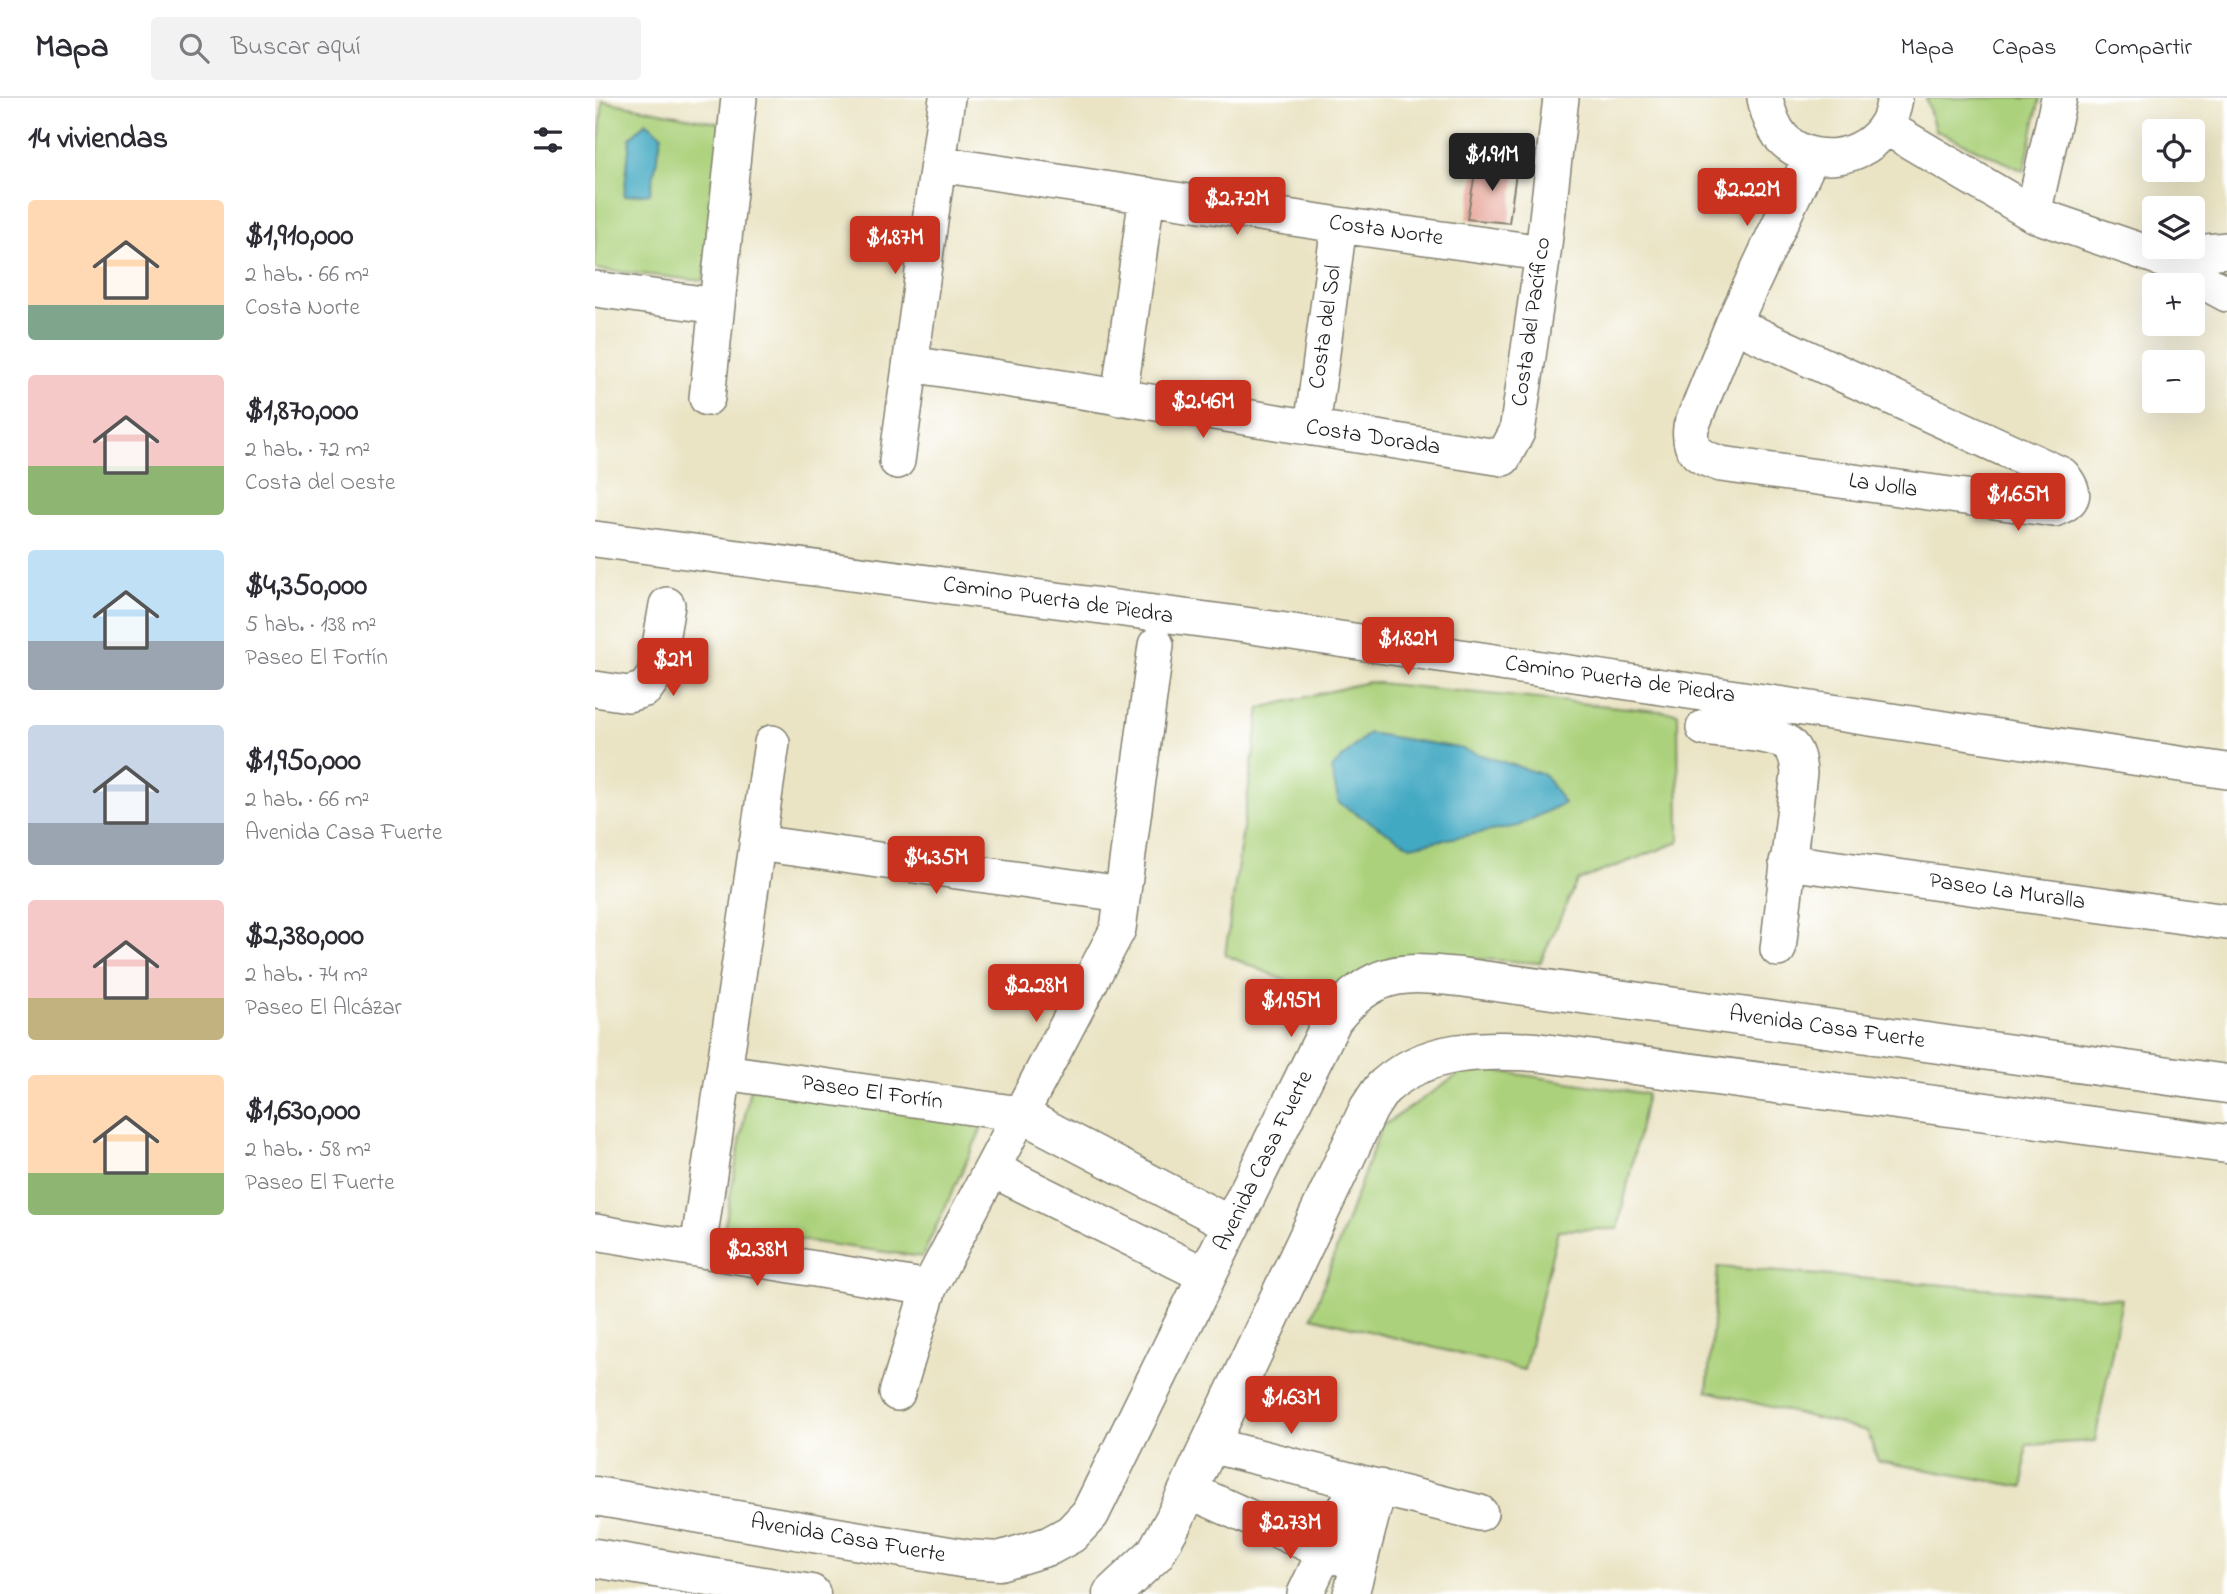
<!DOCTYPE html>
<html lang="es">
<meta charset="utf-8">
<style>
:root{--surface:#fff;--page:#f2f2f3;--text:#2b2b33;--muted:#7c7c81;--line:#e1e1e2;--accent:#c8321e}
body{margin:0;font-family:"Indie Flower",sans-serif;background:var(--page);color:var(--text);height:100vh;display:flex;flex-direction:column;font-size:26px;white-space:nowrap}
*{box-sizing:border-box;margin:0}
p{font-size:23px;color:var(--muted)}
.icon{flex:none;width:38px;height:38px;fill:none;stroke:currentColor;stroke-width:2;stroke-linecap:round;stroke-linejoin:round}
.map{position:relative;flex:1;overflow:hidden}
.details{display:flex;flex-direction:column;background:var(--surface);width:595px}
.details>*{flex:none}
.fabs{position:absolute;left:1547px;top:21px;display:grid;gap:14px}
.fabs a{display:grid;place-items:center;width:63px;height:63px;border-radius:7px;background:var(--surface);box-shadow:0 7px 28px #0002;font-size:35px}
.price{position:absolute;translate:-50% -60px;padding:0 16px;border-radius:7px;background:var(--accent);color:#fff;font-size:23px;line-height:46px;filter:drop-shadow(0 2px 4px #0008)}
.price::after{content:'';position:absolute;left:50%;top:42px;width:21px;height:16px;margin-left:-10px;background:inherit;clip-path:polygon(0 0,100% 0,50% 100%)}
.price.on{background:#222;color:#fff}
ul{padding:0;list-style:none}
li{display:flex;align-items:center;gap:21px;height:175px;padding:0 28px}
li span{display:grid;place-items:center;flex:none;width:196px;height:140px;border-radius:7px;color:#555}
li>.icon{margin-inline-start:auto}
span .icon{width:84px;height:84px;fill:#fffc;stroke-width:1}
li b{font-size:30px}
h2{display:flex;justify-content:space-between;align-items:center;height:84px;padding:0 28px;font-size:30px}
header{display:flex;align-items:center;gap:42px;box-sizing:border-box;height:98px;padding:0 35px;background:var(--surface);border-bottom:2px solid var(--line)}
header strong{font-size:33px}
nav{display:flex;gap:38px;margin-inline-start:auto;font-size:24px}
.search{width:490px;height:63px;background:var(--page);display:flex;align-items:center;gap:18px;box-sizing:border-box;padding:0 24px;border-radius:7px;color:var(--muted);font-size:26px}
main{display:flex;flex:1;min-height:0}
.map>svg:first-child{display:block}
.green{fill:#acd17b;stroke:#64764c;stroke-width:2}
.water{fill:#42a9c2;stroke:#2f626f;stroke-width:2}
.building{fill:#e29485}
.lines{fill:none;stroke-linecap:round;stroke-linejoin:round}
.minor-casing{stroke:#838070;stroke-width:38}
.tertiary-casing{stroke:#838070;stroke-width:41}
.minor{stroke:#fff;stroke-width:35}
.tertiary{stroke:#fff;stroke-width:38}
.labels{text-anchor:middle;dominant-baseline:central;stroke-width:6;stroke-linejoin:round;paint-order:stroke}
.street-label{font-size:23px;fill:#1c1c1c;stroke:#fff}
</style>
<header>
<strong>Mapa</strong>
<div class="search"><svg class="icon" aria-label="search" viewBox="0 0 24 24"><circle cx="10" cy="10" r="6"/><path d="M15 15l6 6"/></svg>Buscar aquí</div>
<nav><a>Mapa</a><a>Capas</a><a>Compartir</a></nav>
</header>
<main>
<section class="details">
<h2>14 viviendas<svg class="icon" aria-label="filters" viewBox="0 0 24 24"><path d="M4 7h16M4 17h16"/><circle cx="9" cy="7" r="2"/><circle cx="15" cy="17" r="2"/></svg></h2>
<ul>
<li><span style="background:linear-gradient(#ffd9b3 75%,#7fa58c 0)"><svg class="icon" aria-label="home" viewBox="0 0 24 24"><path d="M3 11l9-7 9 7M6 9v11h12V9"/></svg></span><div><b>$1,910,000</b><p>2 hab. · 66 m²</p><p>Costa Norte</p></div></li>
<li><span style="background:linear-gradient(#f6c9c9 65%,#8fb573 0)"><svg class="icon" aria-label="home" viewBox="0 0 24 24"><path d="M3 11l9-7 9 7M6 9v11h12V9"/></svg></span><div><b>$1,870,000</b><p>2 hab. · 72 m²</p><p>Costa del Oeste</p></div></li>
<li><span style="background:linear-gradient(#bfe0f5 65%,#9aa5b1 0)"><svg class="icon" aria-label="home" viewBox="0 0 24 24"><path d="M3 11l9-7 9 7M6 9v11h12V9"/></svg></span><div><b>$4,350,000</b><p>5 hab. · 138 m²</p><p>Paseo El Fortín</p></div></li>
<li><span style="background:linear-gradient(#c9d6e8 70%,#9aa5b1 0)"><svg class="icon" aria-label="home" viewBox="0 0 24 24"><path d="M3 11l9-7 9 7M6 9v11h12V9"/></svg></span><div><b>$1,950,000</b><p>2 hab. · 66 m²</p><p>Avenida Casa Fuerte</p></div></li>
<li><span style="background:linear-gradient(#f6c9c9 70%,#c2b280 0)"><svg class="icon" aria-label="home" viewBox="0 0 24 24"><path d="M3 11l9-7 9 7M6 9v11h12V9"/></svg></span><div><b>$2,380,000</b><p>2 hab. · 74 m²</p><p>Paseo El Alcázar</p></div></li>
<li><span style="background:linear-gradient(#ffd9b3 70%,#8fb573 0)"><svg class="icon" aria-label="home" viewBox="0 0 24 24"><path d="M3 11l9-7 9 7M6 9v11h12V9"/></svg></span><div><b>$1,630,000</b><p>2 hab. · 58 m²</p><p>Paseo El Fuerte</p></div></li>
</ul>
</section>
<div class="map">
<svg width="1632" height="1496" viewBox="0 0 1632 1496">
<rect width="100%" height="100%" fill="#fff"/>
<filter id="ink" filterUnits="userSpaceOnUse"><feTurbulence type="fractalNoise" baseFrequency=".0143" numOctaves="2"/><feDisplacementMap in="SourceGraphic" scale="14" xChannelSelector="R" yChannelSelector="G"/><feConvolveMatrix kernelMatrix="1 2 1 2 8 2 1 2 1" color-interpolation-filters="sRGB"/></filter>
<filter id="wash" filterUnits="userSpaceOnUse"><feTurbulence type="fractalNoise" baseFrequency=".00686" numOctaves="4" result="noise"/><feDisplacementMap in="SourceGraphic" scale="28" xChannelSelector="R" yChannelSelector="G"/><feGaussianBlur stdDeviation="1.57" result="paint"/><feColorMatrix in="noise" values="0 0 0 0 0 0 0 0 0 0 0 0 0 0 0 0 0 1.4 0 .05"/><feComposite in="paint" operator="in"/></filter>
<g filter="url(#wash)">
<rect width="100%" height="100%" fill="#eae4c5"/>
<path class="green" d="M 1331,0 L 1445,0 L 1429,73 L 1340,32 Z
M 8,3 L 134,27 L 108,183 L 0,171 L 0,83 Z
M 773,584 L 1083,615 L 1084,744 L 982,783 L 945,865 L 854,859 L 797,859 L 735,901 L 630,857 L 665,610 Z
M 875,969 L 1052,996 L 1023,1131 L 963,1132 L 929,1272 L 717,1219 L 786,1029 Z
M 155,989 L 391,1021 L 327,1159 L 129,1132 Z
M 1123,1169 L 1527,1201 L 1500,1343 L 1431,1347 L 1429,1389 L 1283,1363 L 1272,1333 L 1112,1293 Z"/>
<path class="water" d="M 51,24 L 67,37 L 55,95 L 29,98 L 35,40 Z
M 773,635 L 864,650 L 950,677 L 969,705 L 923,728 L 815,748 L 744,705 L 736,671 Z"/>
<g id="blocks">
<path class="building" d="M 882,64 L 922,68 L 914,125 L 872,121 Z"/>
</g>
</g>
<g filter="url(#ink)">
<use href="#blocks" fill-opacity="0" stroke="#838070" stroke-width="2"/>
<g class="lines">
<g class="minor-casing">
<path id="minor" d="M 1170,0 C 1173,15 1177,28 1187,40 C 1216,71 1272,62 1292,26 C 1297,18 1298,9 1300,0
M 1291,29 L 1438,116 L 1563,159 L 1632,196
M 344,66 L 744,127 L 948,155
M 1438,116 L 1464,0
M 1563,159 L 1632,152
M 0,191 L 122,208
M 1138,226 L 1467,377 C 1481,395 1481,403 1459,411 L 1126,366 C 1104,359 1093,354 1096,329 L 1138,226 L 1217,57
M 316,266 L 908,360 L 922,334 L 948,155 L 966,0
M 112,300 L 144,0
M 524,300 L 552,97
M 717,330 L 744,127
M 302,363 L 352,0
M 0,441 L 650,527 L 1632,673
M 0,591 L 33,596 L 50,591 L 60,577 L 72,507
M 1109,630 C 1127,633 1178,635 1192,645 C 1202,652 1203,664 1204,675 L 1183,851
M 162,745 L 527,796
M 1192,764 L 1632,824
M 129,974 L 425,1016 L 637,1127
M 397,1071 L 612,1178
M 0,1134 L 334,1190
M 103,1151 L 177,645
M 302,1295 L 334,1190 L 523,831 L 561,547
M 615,1347 L 885,1415
M 593,1392 L 731,1454 L 764,1466
M 710,1496 L 763,1384
M 756,1496 L 784,1389"/>
</g>
<g class="tertiary-casing">
<path id="tertiary" d="M 0,1398 L 372,1461 L 404,1463 L 454,1448 L 476,1436 L 495,1416 L 738,921 C 777,872 807,873 865,879 L 1632,986
M 0,1460 L 216,1496
M 517,1496 L 560,1456 L 579,1422 L 774,1010 C 779,1003 784,993 790,988 C 833,950 888,951 941,954 L 1632,1046"/>
</g>
<use href="#minor" class="minor"/>
<use href="#tertiary" class="tertiary"/>
</g>
</g>
<g class="labels">
<g class="street-label">
<text transform="translate(791 133) rotate(8)">Costa Norte</text>
<text transform="translate(937 224) rotate(-82)">Costa del Pacífico</text>
<text transform="translate(731 229) rotate(-82)">Costa del Sol</text>
<text transform="translate(778 340) rotate(9)">Costa Dorada</text>
<text transform="translate(1288 388) rotate(8)">La Jolla</text>
<text transform="translate(463 503) rotate(8)">Camino Puerta de Piedra</text>
<text transform="translate(1025 582) rotate(8)">Camino Puerta de Piedra</text>
<text transform="translate(1412 794) rotate(8)">Paseo La Muralla</text>
<text transform="translate(1232 930) rotate(8)">Avenida Casa Fuerte</text>
<text transform="translate(277 995) rotate(8)">Paseo El Fortín</text>
<text transform="translate(669 1063) rotate(-64)">Avenida Casa Fuerte</text>
<text transform="translate(253 1441) rotate(10)">Avenida Casa Fuerte</text>
</g>
</g>
</svg>
<div class="fabs">
<a><svg class="icon" aria-label="locate" viewBox="0 0 24 24"><circle cx="12" cy="12" r="6"/><path d="M12 2v4M12 18v4M2 12h4M18 12h4"/></svg></a>
<a><svg class="icon" aria-label="layers" viewBox="0 0 24 24"><path d="M12 4l9 5-9 5-9-5zM3 14l9 5 9-5"/></svg></a>
<a>+</a>
<a>−</a>
</div>
<b class="price on" style="left:897px;top:95px">$1.91M</b>
<b class="price" style="left:1152px;top:130px">$2.22M</b>
<b class="price" style="left:642px;top:139px">$2.72M</b>
<b class="price" style="left:300px;top:178px">$1.87M</b>
<b class="price" style="left:608px;top:342px">$2.46M</b>
<b class="price" style="left:1423px;top:435px">$1.65M</b>
<b class="price" style="left:813px;top:579px">$1.82M</b>
<b class="price" style="left:78px;top:600px">$2M</b>
<b class="price" style="left:341px;top:798px">$4.35M</b>
<b class="price" style="left:441px;top:926px">$2.28M</b>
<b class="price" style="left:696px;top:941px">$1.95M</b>
<b class="price" style="left:162px;top:1190px">$2.38M</b>
<b class="price" style="left:696px;top:1338px">$1.63M</b>
<b class="price" style="left:695px;top:1463px">$2.73M</b>
</div>
</main>
